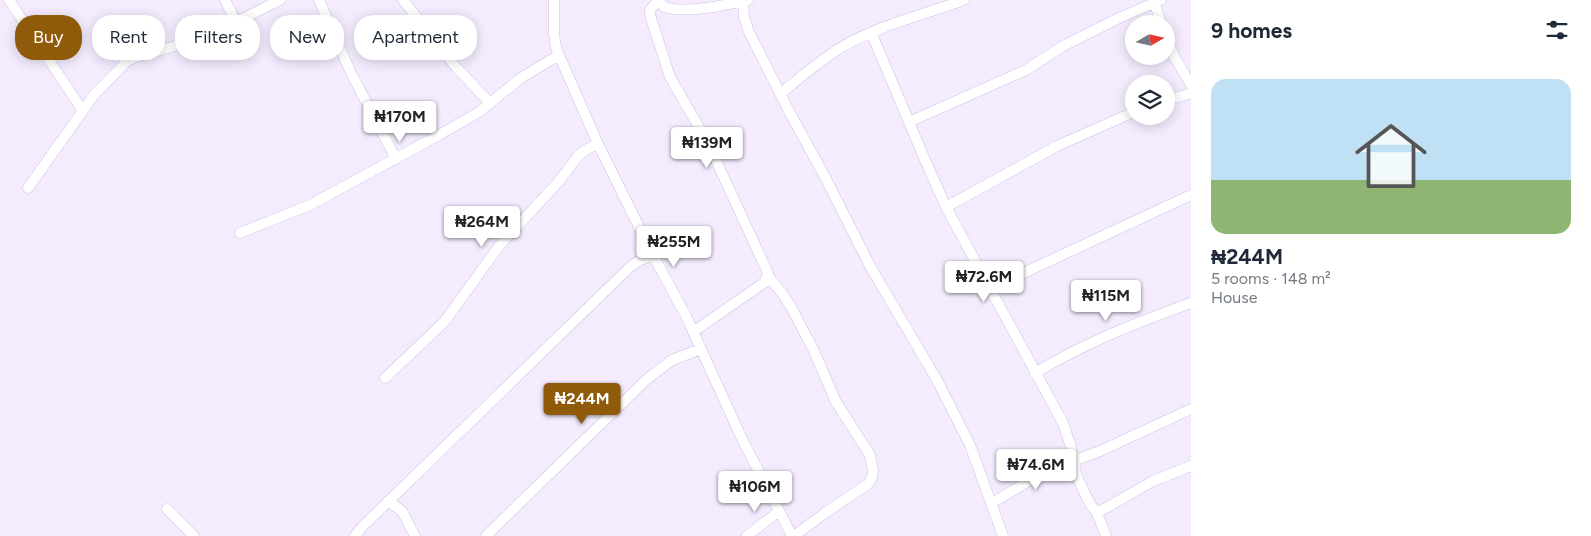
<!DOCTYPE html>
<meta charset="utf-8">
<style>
:root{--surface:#fff;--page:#f6f6f7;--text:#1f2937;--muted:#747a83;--line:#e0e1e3;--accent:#8f5b0b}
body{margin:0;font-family:Figtree,sans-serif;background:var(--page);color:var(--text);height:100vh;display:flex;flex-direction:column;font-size:19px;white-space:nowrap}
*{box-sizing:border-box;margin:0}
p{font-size:16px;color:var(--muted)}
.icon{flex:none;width:28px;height:28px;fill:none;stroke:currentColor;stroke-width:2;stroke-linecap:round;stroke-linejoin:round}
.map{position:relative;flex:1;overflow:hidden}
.details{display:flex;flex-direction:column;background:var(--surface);width:400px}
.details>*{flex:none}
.top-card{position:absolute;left:15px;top:15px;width:475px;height:45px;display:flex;gap:10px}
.needle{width:32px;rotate:81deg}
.tools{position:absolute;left:1125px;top:15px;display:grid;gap:10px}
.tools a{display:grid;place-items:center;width:50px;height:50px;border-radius:50%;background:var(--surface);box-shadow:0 2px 12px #0003;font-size:25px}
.price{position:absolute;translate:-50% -42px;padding:0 11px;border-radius:5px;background:#fff;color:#222;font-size:16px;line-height:32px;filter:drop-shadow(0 1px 2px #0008)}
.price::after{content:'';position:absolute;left:50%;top:30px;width:15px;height:11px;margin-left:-8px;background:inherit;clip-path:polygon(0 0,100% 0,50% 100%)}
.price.on{background:var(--accent);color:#fff}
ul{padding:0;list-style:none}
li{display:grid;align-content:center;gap:10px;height:265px;padding:0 20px}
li+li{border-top:1px solid var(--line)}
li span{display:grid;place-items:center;height:155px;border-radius:15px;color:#555}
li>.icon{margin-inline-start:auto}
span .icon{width:90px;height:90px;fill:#fffc;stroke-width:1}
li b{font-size:21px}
h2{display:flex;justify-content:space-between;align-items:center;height:60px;padding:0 20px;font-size:21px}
.pill{padding:0 18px;border-radius:20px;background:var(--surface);box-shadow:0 2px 12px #0003;font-size:18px;line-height:45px}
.pill.on{background:var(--accent);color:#fff}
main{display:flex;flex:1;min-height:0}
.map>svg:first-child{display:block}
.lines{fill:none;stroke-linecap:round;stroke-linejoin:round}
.minor-casing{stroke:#d0c0e1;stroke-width:11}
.minor{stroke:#fff;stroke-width:10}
</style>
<main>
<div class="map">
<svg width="1191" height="536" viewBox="0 0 1191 536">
<rect width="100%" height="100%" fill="#f4ebff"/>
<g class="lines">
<g class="minor-casing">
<path id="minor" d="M 9,0 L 83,111
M 225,0 L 236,22
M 319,0 L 351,73 L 396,159
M 403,0 L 456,67 L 490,103
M 554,0 L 554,34 L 556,48 L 598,144 L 653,255 L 686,316 L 742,439 L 792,536
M 658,0 L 664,7 C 687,14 725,5 748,0
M 659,0 L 650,10 L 650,15 L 670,77 L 708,143 L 768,273 L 765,282 L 693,332
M 1154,0 L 1161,24
M 743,1 L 744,17 L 749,32 L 790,113 L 825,177 L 870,266 L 937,380 L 970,445 L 1003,536
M 871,32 L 925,160 L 946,207 L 1063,423 L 1071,447 L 1077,477 L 1090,504 L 1097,513 L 1106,536
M 1166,37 L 1175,58 L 1191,85
M 780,94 C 800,78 820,60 842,47 C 879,25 923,15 964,0
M 1166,101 L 1191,93
M 909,122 L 1026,70 L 1063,46 L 1119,18 L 1161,0
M 28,188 L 94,95 L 127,61 L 136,57 L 179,45 L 216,32 L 280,0
M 946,207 L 1057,146 L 1134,112
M 240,233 L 310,205 L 439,135 L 479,112 L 521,78 L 559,55
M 768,276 L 782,293 L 791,307 L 814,351 L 836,402 L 870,455 L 873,471 L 872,477 L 868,484 L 825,513 L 794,536
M 991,288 L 1191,195
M 1035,373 C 1086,342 1136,323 1191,303
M 385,378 L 445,321 L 499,246 L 560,180 L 578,156 L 587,149 L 598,144
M 388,501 L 402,511 L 415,536
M 992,503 L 1024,484 L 1049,465 L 1073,461 L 1100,451 L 1191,409
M 167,509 L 194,536
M 1097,513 L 1153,481 L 1191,466
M 355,536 L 362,527 L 630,267 L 640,260 L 653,255
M 486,536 L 647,379 L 672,360 L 701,349
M 747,536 L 779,511"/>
</g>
<use href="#minor" class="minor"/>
</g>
</svg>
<div class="tools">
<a><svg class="needle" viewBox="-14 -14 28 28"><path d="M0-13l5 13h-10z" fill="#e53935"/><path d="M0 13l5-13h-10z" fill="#747a83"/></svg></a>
<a><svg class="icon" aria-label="layers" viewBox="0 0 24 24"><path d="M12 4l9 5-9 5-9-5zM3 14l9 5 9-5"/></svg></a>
</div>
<b class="price" style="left:400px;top:143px">₦170M</b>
<b class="price" style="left:707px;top:169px">₦139M</b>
<b class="price" style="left:482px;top:248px">₦264M</b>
<b class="price" style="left:674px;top:268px">₦255M</b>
<b class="price" style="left:984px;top:303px">₦72.6M</b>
<b class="price" style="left:1106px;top:322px">₦115M</b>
<b class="price on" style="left:582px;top:425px">₦244M</b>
<b class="price" style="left:1036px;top:491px">₦74.6M</b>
<b class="price" style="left:755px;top:513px">₦106M</b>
<div class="top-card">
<a class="pill on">Buy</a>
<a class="pill">Rent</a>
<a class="pill">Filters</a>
<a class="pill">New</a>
<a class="pill">Apartment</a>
</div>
</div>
<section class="details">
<h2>9 homes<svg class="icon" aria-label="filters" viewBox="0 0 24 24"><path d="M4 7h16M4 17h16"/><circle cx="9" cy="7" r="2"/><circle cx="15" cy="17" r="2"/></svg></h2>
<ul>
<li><span style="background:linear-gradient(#bfe0f5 65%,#8fb573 0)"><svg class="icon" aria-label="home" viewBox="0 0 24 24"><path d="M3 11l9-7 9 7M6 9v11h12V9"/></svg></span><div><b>₦244M</b><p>5 rooms · 148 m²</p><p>House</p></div></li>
</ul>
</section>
</main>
